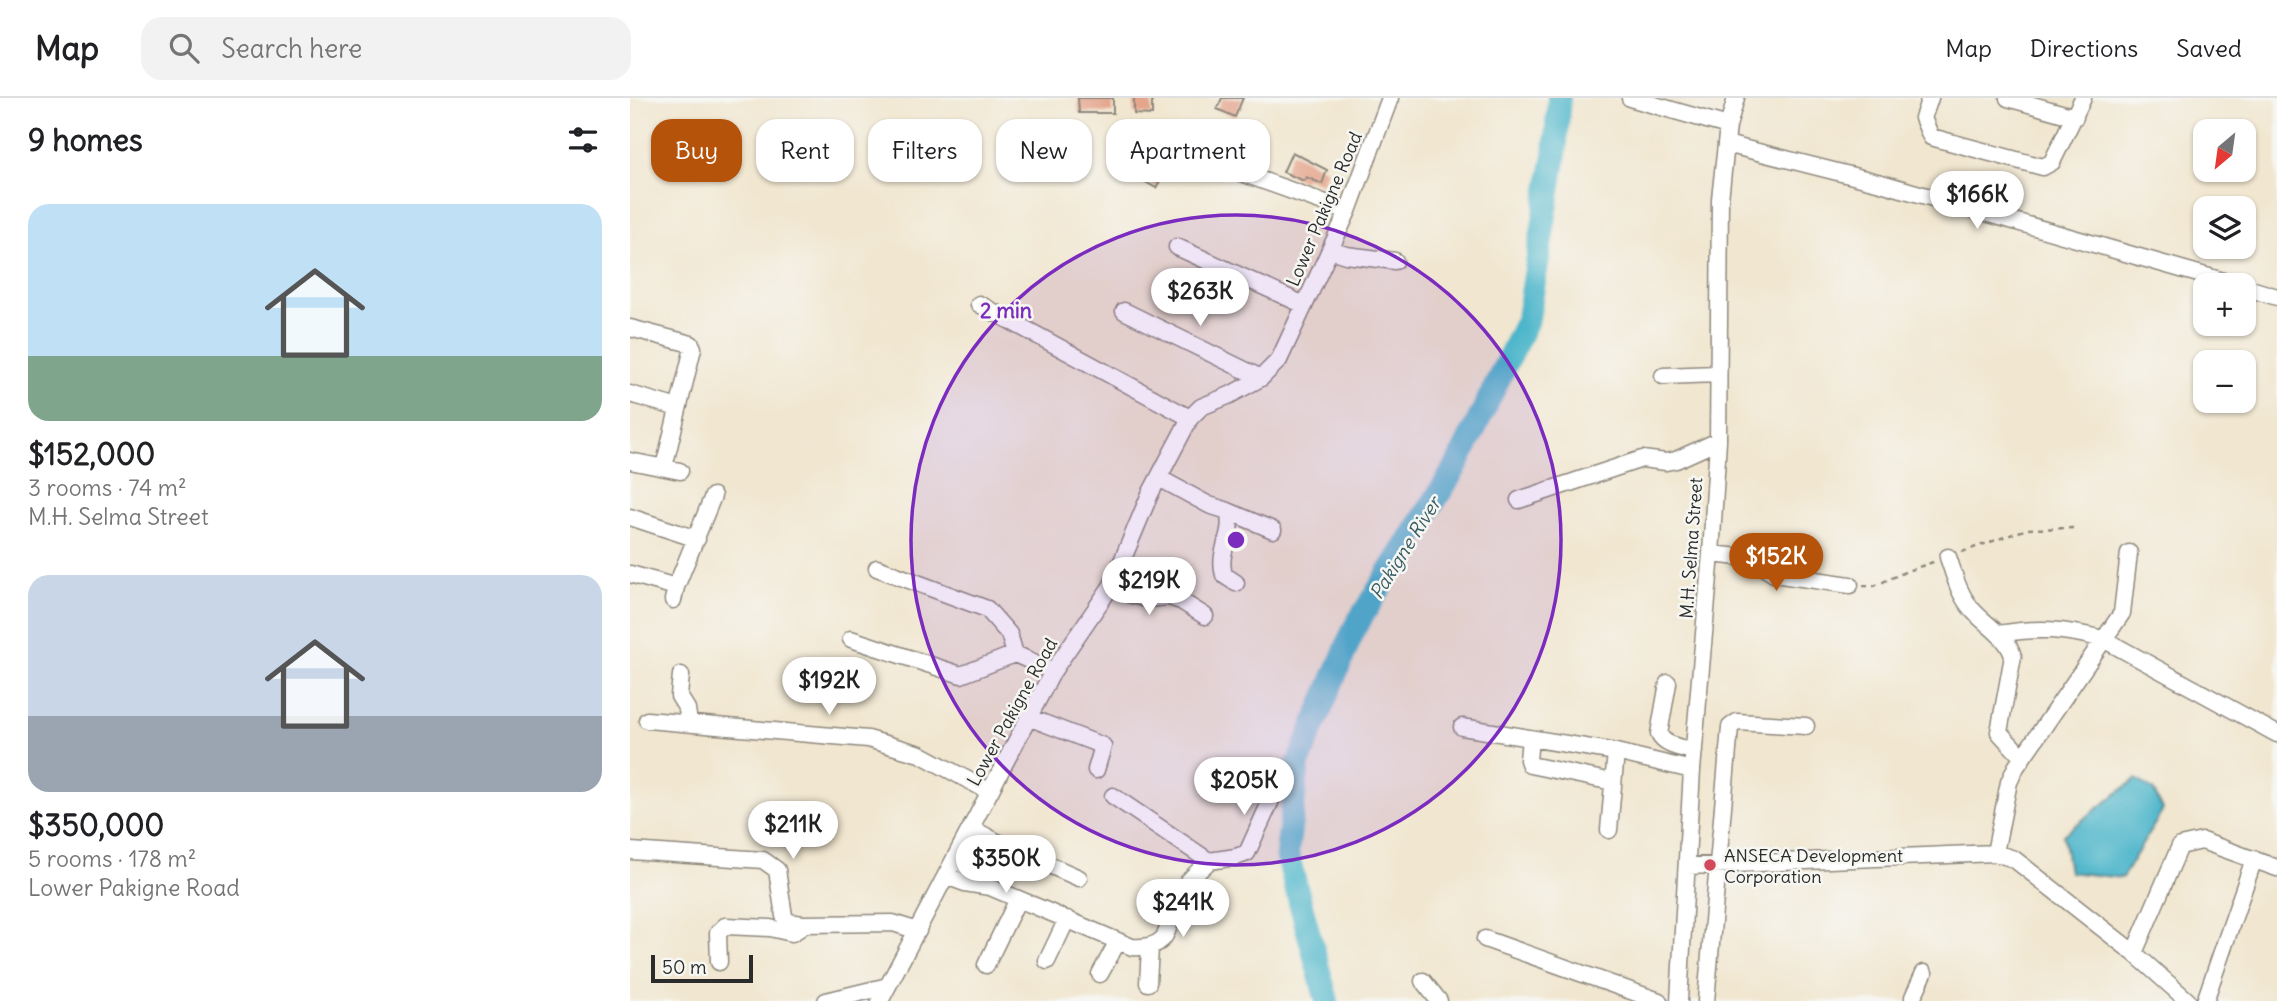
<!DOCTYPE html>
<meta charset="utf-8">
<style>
:root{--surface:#fff;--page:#f2f2f2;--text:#202124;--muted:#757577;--line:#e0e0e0;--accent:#b45309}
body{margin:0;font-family:Delius,sans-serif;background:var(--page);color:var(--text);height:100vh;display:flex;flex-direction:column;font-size:26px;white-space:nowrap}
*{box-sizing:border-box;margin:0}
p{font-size:23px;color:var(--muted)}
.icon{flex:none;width:38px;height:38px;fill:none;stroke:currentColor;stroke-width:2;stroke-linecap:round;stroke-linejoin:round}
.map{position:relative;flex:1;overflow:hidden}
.details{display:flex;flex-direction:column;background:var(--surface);width:630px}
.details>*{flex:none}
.top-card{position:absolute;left:21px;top:21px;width:665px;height:63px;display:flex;gap:14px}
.needle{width:46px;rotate:209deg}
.controls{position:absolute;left:1563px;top:21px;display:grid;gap:14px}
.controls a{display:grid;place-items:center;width:63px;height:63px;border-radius:14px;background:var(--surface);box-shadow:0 2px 5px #0004;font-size:35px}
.scale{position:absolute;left:21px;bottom:18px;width:102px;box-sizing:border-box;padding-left:7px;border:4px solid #2b2b2b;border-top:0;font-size:19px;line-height:24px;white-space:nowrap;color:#2b2b2b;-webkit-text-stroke:5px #f6f6f2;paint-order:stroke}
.price{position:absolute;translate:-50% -60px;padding:0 16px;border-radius:24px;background:#fff;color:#222;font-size:23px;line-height:46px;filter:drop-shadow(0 2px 4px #0008)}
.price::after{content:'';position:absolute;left:50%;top:42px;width:21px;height:16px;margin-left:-10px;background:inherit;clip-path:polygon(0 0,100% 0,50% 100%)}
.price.selected{background:var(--accent);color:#fff}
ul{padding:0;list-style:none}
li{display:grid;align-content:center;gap:14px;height:371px;padding:0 28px}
li span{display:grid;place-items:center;height:217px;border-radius:21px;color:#555}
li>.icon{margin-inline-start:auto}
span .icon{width:126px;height:126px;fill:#fffc;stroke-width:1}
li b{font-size:30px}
h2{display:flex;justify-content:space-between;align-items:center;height:84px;padding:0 28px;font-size:30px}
.tag{padding:0 24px;border-radius:21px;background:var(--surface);box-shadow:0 2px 5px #0004;font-size:24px;line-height:63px}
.tag.selected{background:var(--accent);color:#fff}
header{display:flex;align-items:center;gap:42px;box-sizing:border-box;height:98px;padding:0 35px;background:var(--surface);border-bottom:2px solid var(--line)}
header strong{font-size:33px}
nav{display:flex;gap:38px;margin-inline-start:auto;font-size:24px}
.search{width:490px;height:63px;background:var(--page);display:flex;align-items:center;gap:18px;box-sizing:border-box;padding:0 24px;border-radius:21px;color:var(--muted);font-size:26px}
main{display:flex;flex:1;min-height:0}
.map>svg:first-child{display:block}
.water{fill:#4cb5ca;stroke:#3c707a;stroke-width:2}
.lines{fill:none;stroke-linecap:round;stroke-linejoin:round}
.river{stroke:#4cb5ca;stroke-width:24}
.building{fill:#e4a58c}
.minor-casing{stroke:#8e887d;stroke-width:19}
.path{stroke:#8e887d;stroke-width:2.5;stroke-dasharray:5 5;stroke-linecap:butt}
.minor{stroke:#fff;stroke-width:16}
.ring{fill:none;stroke:#7b2cbf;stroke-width:3.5}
.poi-dot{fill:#d1495b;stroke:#f6f6f2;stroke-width:2.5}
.labels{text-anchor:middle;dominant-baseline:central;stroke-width:5;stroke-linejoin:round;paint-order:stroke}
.street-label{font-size:18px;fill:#2b2b2b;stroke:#f6f6f2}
.poi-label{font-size:18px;fill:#2b2b2b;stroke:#f6f6f2;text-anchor:start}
.water-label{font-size:19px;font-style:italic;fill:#375b63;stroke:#f6f6f2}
.centre{fill:#7b2cbf;stroke:#f6f6f2;stroke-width:3.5}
.ring-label{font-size:21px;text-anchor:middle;font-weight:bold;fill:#7b2cbf;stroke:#f6f6f2;stroke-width:5;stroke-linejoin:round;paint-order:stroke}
</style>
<header>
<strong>Map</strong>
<div class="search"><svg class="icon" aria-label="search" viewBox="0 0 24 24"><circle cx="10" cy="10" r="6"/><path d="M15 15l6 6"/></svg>Search here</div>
<nav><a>Map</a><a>Directions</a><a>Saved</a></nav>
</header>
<main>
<section class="details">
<h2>9 homes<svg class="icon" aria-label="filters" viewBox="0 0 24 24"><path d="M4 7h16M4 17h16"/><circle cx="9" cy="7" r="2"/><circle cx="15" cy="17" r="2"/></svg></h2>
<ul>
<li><span style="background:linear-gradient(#bfe0f5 70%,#7fa58c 0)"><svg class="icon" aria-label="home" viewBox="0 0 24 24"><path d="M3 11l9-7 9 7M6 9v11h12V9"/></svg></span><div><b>$152,000</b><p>3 rooms · 74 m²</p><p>M.H. Selma Street</p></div></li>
<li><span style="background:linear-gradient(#c9d6e8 65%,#9aa5b1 0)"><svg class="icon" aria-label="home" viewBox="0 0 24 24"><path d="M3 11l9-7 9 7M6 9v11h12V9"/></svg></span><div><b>$350,000</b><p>5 rooms · 178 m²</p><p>Lower Pakigne Road</p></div></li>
</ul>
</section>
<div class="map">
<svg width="1647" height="903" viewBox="0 0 1647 903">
<rect width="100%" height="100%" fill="#f6f6f2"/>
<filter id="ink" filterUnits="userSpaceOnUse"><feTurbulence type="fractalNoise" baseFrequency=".0143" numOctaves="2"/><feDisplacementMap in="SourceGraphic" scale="14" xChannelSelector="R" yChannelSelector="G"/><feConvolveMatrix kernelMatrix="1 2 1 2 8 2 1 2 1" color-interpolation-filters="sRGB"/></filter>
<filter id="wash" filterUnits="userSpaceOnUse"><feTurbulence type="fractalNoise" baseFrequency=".00686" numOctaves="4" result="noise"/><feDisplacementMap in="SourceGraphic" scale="28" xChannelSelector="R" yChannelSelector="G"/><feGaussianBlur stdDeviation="1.57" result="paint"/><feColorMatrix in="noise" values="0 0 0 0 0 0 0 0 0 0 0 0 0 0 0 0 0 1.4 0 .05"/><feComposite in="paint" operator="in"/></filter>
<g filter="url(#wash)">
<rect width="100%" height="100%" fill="#f1e6cf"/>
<path class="water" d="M 1506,681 L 1523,692 L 1533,712 L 1492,780 L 1439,774 L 1433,737 Z"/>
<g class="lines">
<path class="river" d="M 697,903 L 657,756 L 668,666 L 725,529 L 827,367 L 898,220 L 925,56 L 929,0"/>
</g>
<g id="blocks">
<path class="building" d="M 448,0 L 483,0 L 483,15 L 449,15 Z
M 504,0 L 522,0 L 522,17 L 504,16 Z
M 592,0 L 613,0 L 605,19 L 587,11 Z
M 565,29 L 590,40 L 584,54 L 558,45 Z
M 520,51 L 541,63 L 526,90 L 505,78 Z
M 662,54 L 697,72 L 692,86 L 676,79 L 674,83 L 653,74 Z"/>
</g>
</g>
<g filter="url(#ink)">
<use href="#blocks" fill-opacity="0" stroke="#8e887d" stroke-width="2"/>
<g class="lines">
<g class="minor-casing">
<path id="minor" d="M 1000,0 L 1098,28
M 1300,0 L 1293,20 L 1301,39 L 1413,69 L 1422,64 L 1453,0
M 1378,0 L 1445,19
M 1096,46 L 1251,85 L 1607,187
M 553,54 L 718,113
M 547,149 L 674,207
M 700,152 L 716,157 L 765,163
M 1614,189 L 1647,199
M 349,206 L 560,320
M 494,213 L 631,280
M 0,230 L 61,246 L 63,250 L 34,369
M 1033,278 L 1087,276
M 0,296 L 48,310
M 0,363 L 50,373
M 529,380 L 579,407 L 598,413 L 643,432
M 889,402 L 1012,361 L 1036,364 L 1046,362 L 1088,343
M 598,413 C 605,438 587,452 594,477 L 606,485
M 0,419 L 67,441
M 1081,456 L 1119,460 L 1144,476 L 1220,487
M 1318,459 C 1324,476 1328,494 1340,509 C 1353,526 1377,537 1383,558 L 1369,634 L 1392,659
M 247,470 L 357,511 L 379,536 L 385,556
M 0,476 L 46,489
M 482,487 L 499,496 L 517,501 L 539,499 L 551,503 L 575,518
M 43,502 L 46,489 L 83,398
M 1368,536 C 1408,529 1434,531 1473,541 L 1647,636
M 221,541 L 331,577 L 385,556 L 423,573
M 51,577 L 49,598 L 57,611 L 59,625
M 1038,585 L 1029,636 C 1034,648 1052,650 1064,653
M 398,619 L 473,648 L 466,672
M 17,622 L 238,641 L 290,656 L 360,694
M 832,629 L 986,654 L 1062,672
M 900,640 L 898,662 L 900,667 L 983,684
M 341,730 L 367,744 L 449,780
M 979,732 L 986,654
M 1,753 L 133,762 L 147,772 L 154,818 L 158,824 L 173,826 L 263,825 L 288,833
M 1365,755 L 1379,684 L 1386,669 L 1492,515 L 1499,455
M 579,763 L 606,759 L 617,755 L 652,678
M 1058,768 L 1365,755 L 1384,761 L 1504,855
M 316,778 L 335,785 L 360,789 L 342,772 L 325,762
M 360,789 L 502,849 C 549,852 533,820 552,791 C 559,781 570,772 579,763 L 483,698
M 855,841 L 1029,903
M 417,863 L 437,821
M 89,864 L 88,835 L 95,828 L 140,830 L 162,835 L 170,830
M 356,867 L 388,801
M 470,876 L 488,843
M 793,883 L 809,903
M 518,885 L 520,850
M 196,903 L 258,888
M 250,903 L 423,573 L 482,487 L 520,396 L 560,320 L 571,309 L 600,297 L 631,280 L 649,262 L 718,113 L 760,0
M 1049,903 L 1062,672 L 1081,456 L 1088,343 L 1090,101 L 1098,28 L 1106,0
M 1076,903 L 1100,629 L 1107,624 L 1176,628
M 1283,903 L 1283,899 L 1294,875
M 1558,903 L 1504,855 L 1550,748 L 1572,743 L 1647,770
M 1575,903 L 1624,761"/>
</g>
<path class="path" d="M 1332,454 L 1397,431 L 1445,430
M 1233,488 L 1244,488 L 1277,473 L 1306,463"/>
<use href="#minor" class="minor"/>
</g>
</g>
<circle cx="606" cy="442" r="325" fill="#7b2cbf" fill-opacity=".12"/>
<circle class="ring" cx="606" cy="442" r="325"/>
<circle class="poi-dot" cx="1080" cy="767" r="7"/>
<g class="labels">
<g class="street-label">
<text transform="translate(694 111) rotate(-67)">Lower Pakigne Road</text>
<text transform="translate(1061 450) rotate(-86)">M.H. Selma Street</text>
<text transform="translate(382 614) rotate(-61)">Lower Pakigne Road</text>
</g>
<g class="poi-label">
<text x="1094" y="757">ANSECA Development<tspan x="1094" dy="21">Corporation</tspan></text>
</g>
<g class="water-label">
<text transform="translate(775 450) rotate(-58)">Pakigne River</text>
</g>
</g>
<circle cx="606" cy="442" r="10" class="centre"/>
<g class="ring-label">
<text x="376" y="220">2 min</text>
</g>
</svg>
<div class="controls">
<a><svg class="needle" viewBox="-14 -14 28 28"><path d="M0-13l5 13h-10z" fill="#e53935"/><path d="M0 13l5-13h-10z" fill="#757577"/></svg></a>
<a><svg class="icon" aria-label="layers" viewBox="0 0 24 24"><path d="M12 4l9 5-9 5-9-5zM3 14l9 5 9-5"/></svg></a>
<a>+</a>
<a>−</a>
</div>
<div class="scale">50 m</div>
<b class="price" style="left:1347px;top:133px">$166K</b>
<b class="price" style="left:570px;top:230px">$263K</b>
<b class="price selected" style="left:1146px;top:495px">$152K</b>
<b class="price" style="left:519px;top:519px">$219K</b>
<b class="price" style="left:199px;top:619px">$192K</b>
<b class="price" style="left:614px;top:719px">$205K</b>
<b class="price" style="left:163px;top:763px">$211K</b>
<b class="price" style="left:376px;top:797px">$350K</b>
<b class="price" style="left:553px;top:841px">$241K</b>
<div class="top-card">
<a class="tag selected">Buy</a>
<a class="tag">Rent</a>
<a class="tag">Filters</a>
<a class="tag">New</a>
<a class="tag">Apartment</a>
</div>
</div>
</main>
